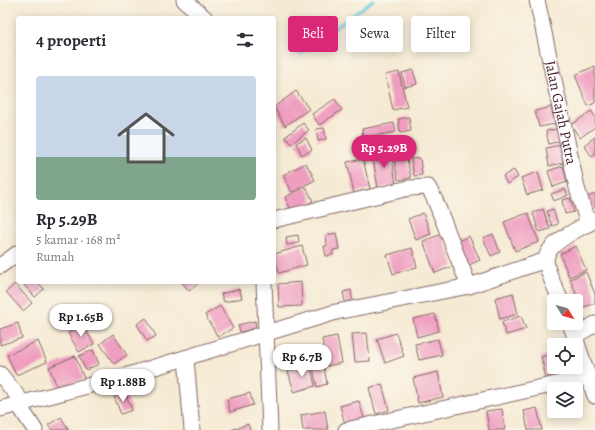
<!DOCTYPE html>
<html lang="id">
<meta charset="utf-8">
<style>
:root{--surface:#fff;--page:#f2f2f3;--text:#2b2b33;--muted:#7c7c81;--line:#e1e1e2;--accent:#db2777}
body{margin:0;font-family:Alegreya,serif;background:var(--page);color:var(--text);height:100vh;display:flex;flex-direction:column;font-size:15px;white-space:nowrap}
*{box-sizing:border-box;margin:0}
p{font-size:13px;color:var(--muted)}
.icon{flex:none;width:22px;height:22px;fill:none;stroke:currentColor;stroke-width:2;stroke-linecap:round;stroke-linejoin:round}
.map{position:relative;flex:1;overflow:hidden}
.drawer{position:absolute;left:16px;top:16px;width:260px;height:268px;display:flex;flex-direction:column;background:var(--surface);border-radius:4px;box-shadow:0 2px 10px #0003}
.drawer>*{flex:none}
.top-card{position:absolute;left:288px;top:16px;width:247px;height:36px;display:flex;gap:8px}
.needle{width:26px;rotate:127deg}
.controls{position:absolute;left:547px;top:294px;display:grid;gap:8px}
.controls a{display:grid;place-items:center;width:36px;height:36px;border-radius:4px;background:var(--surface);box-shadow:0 2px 10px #0003;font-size:20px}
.price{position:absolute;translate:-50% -34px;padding:0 9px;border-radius:14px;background:#fff;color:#222;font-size:13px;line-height:26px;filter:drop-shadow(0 1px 2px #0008)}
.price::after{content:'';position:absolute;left:50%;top:24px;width:12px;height:9px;margin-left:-6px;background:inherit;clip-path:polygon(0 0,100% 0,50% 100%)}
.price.active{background:var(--accent);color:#fff}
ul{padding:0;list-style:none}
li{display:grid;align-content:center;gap:8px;height:212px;padding:0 20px}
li+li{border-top:1px solid var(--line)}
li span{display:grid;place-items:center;height:124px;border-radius:4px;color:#555}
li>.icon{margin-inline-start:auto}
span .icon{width:72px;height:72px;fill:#fffc;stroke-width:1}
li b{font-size:17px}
h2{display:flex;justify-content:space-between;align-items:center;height:48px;padding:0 20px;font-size:17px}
.tag{padding:0 14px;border-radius:4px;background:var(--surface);box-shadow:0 2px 10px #0003;font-size:14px;line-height:36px}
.tag.active{background:var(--accent);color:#fff}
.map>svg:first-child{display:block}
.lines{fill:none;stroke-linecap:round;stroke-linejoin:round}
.stream{stroke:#5fc8db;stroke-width:3}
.building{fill:#ef9ec0}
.minor-casing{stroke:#866666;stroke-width:17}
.minor{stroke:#fff;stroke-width:15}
.labels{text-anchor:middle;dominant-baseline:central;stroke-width:3.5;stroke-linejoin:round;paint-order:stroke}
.street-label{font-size:15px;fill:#4a1f2b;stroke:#fbf7ec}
</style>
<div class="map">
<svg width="595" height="430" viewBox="0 0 595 430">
<rect width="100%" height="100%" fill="#fbf7ec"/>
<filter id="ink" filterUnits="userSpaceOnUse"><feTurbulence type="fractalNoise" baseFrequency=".025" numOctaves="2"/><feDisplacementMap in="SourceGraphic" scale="8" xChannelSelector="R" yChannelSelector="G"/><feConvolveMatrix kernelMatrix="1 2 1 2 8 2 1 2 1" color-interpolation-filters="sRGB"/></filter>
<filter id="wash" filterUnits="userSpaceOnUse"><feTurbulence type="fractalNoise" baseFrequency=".012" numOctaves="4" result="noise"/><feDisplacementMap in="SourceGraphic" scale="16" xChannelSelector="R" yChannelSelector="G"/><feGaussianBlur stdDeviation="0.9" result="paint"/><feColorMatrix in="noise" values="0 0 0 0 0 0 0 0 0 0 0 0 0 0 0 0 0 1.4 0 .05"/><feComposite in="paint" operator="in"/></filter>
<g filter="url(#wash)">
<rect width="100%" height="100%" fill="#f5ead3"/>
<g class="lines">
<path class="stream" d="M 300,54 L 373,0"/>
</g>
<g id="blocks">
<path class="building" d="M 595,66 L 595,103 L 588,106 L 575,75 Z
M 413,70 L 417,84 L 405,87 L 402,73 Z
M 399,72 L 407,107 L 393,110 L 385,75 Z
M 296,91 L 309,109 L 285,126 L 274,107 Z
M 335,99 L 342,110 L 319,125 L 312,114 Z
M 551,107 L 555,124 L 539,127 L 535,111 Z
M 591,111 L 595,116 L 595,127 L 580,138 L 571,125 Z
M 409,117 L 411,131 L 400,133 L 398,119 Z
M 303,123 L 309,130 L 291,144 L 285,137 Z
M 394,123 L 396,132 L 363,138 L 362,129 Z
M 324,128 L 326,139 L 318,141 L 316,129 Z
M 557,129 L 560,141 L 549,144 L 546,131 Z
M 595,137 L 595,155 L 592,157 L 584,145 Z
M 306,138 L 312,150 L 302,155 L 296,143 Z
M 560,145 L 563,163 L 549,166 L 546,148 Z
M 391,150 L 396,185 L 378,188 L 372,153 Z
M 406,155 L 411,178 L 398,180 L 394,158 Z
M 420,158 L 422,175 L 414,176 L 411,159 Z
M 363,159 L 370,189 L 354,193 L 347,162 Z
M 306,163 L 315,180 L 292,192 L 283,175 Z
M 563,166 L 567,182 L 553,187 L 548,171 Z
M 514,170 L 518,177 L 507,184 L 503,176 Z
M 538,172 L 543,190 L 527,195 L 521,178 Z
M 306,187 L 313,201 L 292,212 L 285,197 Z
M 565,189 L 568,195 L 554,201 L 551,194 Z
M 595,194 L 595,207 L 592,209 L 587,197 Z
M 570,198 L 574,212 L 565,214 L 562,200 Z
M 543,209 L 550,229 L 539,232 L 533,213 Z
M 553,209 L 558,224 L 552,226 L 547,211 Z
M 423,213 L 431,234 L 416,240 L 408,219 Z
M 528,213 L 539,242 L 515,251 L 504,222 Z
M 336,233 L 339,249 L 333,250 L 333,255 L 326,256 L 324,246 L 327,246 L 326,235 Z
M 442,234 L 454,266 L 435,273 L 423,241 Z
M 493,234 L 500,252 L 491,256 L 483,238 Z
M 298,235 L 299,243 L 287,245 L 286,237 Z
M 469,236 L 480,260 L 469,265 L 458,241 Z
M 302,246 L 307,265 L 279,273 L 274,254 Z
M 576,246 L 586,270 L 569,277 L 560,254 Z
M 412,248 L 417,267 L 393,274 L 387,255 Z
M 586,272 L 595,294 L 595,303 L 582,308 L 570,279 Z
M 28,282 L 38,282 L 44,289 L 35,297 L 24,285 Z
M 182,282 L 200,282 L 189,291 Z
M 301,282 L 302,306 L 279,307 L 278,284 Z
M 15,284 L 32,303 L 23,311 L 6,292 Z
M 239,289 L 242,298 L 224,302 L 221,294 Z
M 351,290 L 353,304 L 346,306 L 343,292 Z
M 513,293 L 518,314 L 500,319 L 495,298 Z
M 220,306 L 233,328 L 218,337 L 205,315 Z
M 435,314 L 439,331 L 417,337 L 413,319 Z
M 521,316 L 526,329 L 506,335 L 502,322 Z
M 146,318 L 156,336 L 147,341 L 137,324 Z
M 255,321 L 256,328 L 240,332 L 238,325 Z
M 18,323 L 22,338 L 0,345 L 0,329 Z
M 83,325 L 94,344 L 79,352 L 68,333 Z
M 367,333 L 370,361 L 355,362 L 352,334 Z
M 396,333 L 404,356 L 385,363 L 377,339 Z
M 113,334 L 127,355 L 114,364 L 100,344 Z
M 337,336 L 342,363 L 327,366 L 322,339 Z
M 438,339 L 442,355 L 419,360 L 415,344 Z
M 38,341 L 47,362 L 16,375 L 7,355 Z
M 93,350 L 99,364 L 86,370 L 79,356 Z
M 551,354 L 556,375 L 546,378 L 541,357 Z
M 75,356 L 84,378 L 58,389 L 49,367 Z
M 323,362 L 327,384 L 317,387 L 312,364 Z
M 310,365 L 315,386 L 294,392 L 288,371 Z
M 438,372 L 443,397 L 418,403 L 413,378 Z
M 382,384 L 389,410 L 376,414 L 369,388 Z
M 125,392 L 132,410 L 121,414 L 114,397 Z
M 250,393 L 253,405 L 230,412 L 227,399 Z
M 359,401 L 364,418 L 345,424 L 340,406 Z
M 537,408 L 542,430 L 528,430 L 524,411 Z
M 502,409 L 505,430 L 489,430 L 486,411 Z
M 325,411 L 328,430 L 303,430 L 301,415 Z
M 61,417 L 69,430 L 52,430 L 48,425 Z
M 248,424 L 250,430 L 231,430 Z"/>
</g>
</g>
<g filter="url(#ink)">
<use href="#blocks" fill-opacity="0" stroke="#866666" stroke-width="1"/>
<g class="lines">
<g class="minor-casing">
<g id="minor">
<path d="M 184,0 L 205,18"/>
<path id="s1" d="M 537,0 L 577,188 L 588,224"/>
<path d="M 274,220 L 409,188 L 428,187 L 435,200 L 469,286"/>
<path d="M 0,266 L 18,253"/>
<path d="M 264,282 L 270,430"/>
<path d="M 561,301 C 556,289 547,274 546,260 C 546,243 582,227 595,220"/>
<path d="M 570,323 L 595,396"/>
<path d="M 575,336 L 595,324"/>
<path d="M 186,358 L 192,430"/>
<path d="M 0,374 L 23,403 L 132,374 L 336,312 L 469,286 L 546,260"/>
<path d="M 18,404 L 35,430"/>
<path d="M 0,409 L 23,403"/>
<path d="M 346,430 L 588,377 L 595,378"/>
</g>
</g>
<use href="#minor" class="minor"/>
</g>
</g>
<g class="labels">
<g class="street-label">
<text stroke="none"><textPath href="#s1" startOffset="115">Jalan Gajah Putra</textPath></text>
</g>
</g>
</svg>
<div class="controls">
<a><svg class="needle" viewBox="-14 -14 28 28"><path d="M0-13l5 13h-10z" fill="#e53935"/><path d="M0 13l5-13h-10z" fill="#7c7c81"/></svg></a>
<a><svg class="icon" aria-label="locate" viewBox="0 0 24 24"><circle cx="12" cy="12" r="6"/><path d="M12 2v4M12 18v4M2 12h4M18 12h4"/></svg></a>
<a><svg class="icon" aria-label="layers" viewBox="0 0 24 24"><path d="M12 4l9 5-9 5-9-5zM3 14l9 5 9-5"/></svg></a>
</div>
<b class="price active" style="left:384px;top:169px">Rp 5.29B</b>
<b class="price" style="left:81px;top:338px">Rp 1.65B</b>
<b class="price" style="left:302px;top:378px">Rp 6.7B</b>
<b class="price" style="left:123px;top:403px">Rp 1.88B</b>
<div class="top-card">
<a class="tag active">Beli</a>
<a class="tag">Sewa</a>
<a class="tag">Filter</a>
</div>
<section class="drawer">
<h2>4 properti<svg class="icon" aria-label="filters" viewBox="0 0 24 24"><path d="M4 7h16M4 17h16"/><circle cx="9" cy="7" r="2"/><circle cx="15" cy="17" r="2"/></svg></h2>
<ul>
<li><span style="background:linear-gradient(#c9d6e8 65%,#7fa58c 0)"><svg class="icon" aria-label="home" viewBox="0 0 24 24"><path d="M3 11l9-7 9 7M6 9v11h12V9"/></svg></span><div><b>Rp 5.29B</b><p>5 kamar · 168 m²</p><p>Rumah</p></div></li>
</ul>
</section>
</div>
